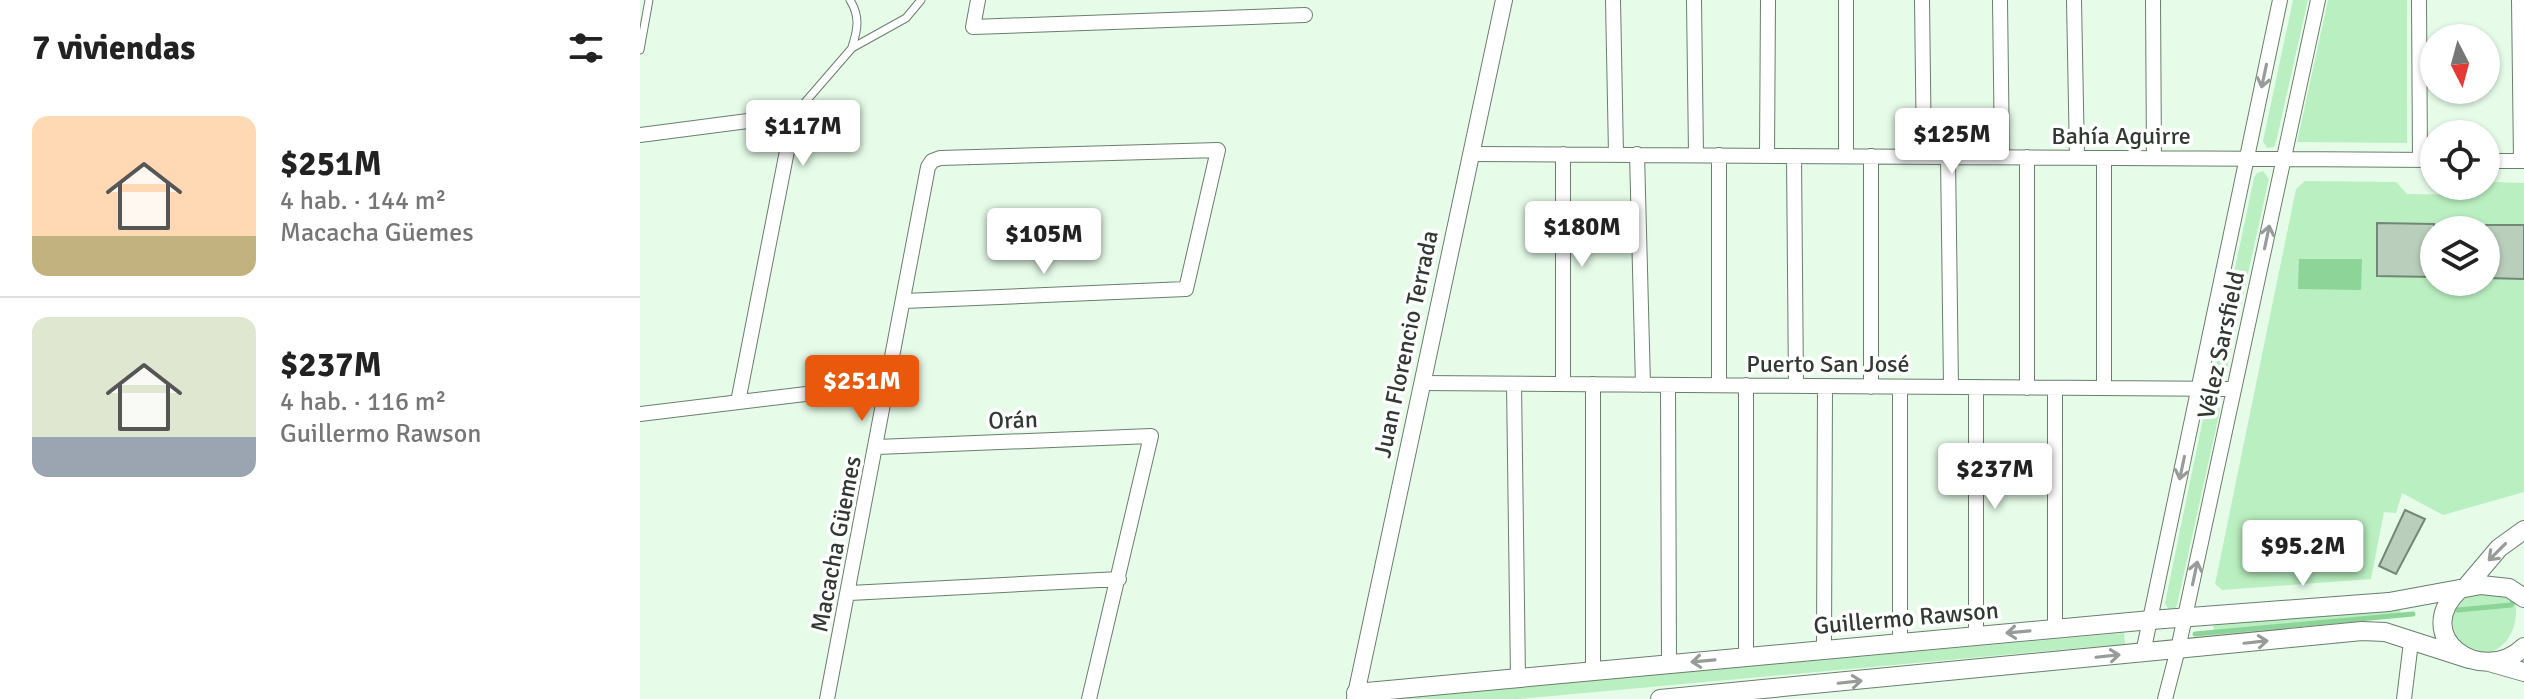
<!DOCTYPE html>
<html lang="es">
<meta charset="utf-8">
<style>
:root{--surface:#fff;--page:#f2f2f2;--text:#222;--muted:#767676;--line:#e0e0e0;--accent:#ea580c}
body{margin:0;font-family:Signika,sans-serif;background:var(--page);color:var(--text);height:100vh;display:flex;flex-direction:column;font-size:30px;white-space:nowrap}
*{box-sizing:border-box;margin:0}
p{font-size:26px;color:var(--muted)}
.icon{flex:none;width:44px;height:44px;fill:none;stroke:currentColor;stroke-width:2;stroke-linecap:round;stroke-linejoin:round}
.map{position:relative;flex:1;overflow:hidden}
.side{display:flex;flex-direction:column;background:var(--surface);width:640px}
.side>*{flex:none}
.needle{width:52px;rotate:174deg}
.controls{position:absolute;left:1780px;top:24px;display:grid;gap:16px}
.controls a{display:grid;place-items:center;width:80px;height:80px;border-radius:50%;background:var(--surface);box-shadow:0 2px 6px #0004;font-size:40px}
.price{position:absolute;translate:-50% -68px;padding:0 18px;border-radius:8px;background:#fff;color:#222;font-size:26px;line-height:52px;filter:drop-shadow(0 2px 4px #0008)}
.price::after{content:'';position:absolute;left:50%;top:48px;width:24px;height:18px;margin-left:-12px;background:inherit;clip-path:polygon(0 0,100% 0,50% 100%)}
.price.selected{background:var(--accent);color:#fff}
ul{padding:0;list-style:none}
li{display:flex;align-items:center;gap:24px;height:200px;padding:0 32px}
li+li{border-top:2px solid var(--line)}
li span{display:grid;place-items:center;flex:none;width:224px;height:160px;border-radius:16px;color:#555}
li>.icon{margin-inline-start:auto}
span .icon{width:96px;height:96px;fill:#fffc;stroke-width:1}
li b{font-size:34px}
h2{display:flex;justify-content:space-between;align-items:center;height:96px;padding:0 32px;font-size:34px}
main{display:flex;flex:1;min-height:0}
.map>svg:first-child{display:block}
.green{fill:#baf0c1;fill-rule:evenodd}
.water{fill:#8cd497}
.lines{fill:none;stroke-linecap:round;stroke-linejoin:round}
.stream{stroke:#8cd497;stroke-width:5}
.building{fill:#b9cebb;stroke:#738776;stroke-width:2}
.service-casing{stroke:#6a7e6d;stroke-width:9}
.minor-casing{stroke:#6a7e6d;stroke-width:16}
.tertiary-casing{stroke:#6a7e6d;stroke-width:18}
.secondary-casing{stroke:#6a7e6d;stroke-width:20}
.service{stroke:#fff;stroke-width:7}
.minor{stroke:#fff;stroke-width:14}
.tertiary{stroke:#fff;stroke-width:16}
.secondary{stroke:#fff;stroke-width:18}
.oneway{stroke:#989c98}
.labels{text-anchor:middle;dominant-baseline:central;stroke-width:7;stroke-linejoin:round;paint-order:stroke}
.street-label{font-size:24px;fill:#313a32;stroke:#fff}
</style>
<main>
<section class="side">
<h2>7 viviendas<svg class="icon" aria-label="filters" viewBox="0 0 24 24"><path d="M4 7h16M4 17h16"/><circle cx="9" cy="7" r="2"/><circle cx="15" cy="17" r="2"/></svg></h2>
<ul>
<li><span style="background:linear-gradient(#ffd9b3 75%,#c2b280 0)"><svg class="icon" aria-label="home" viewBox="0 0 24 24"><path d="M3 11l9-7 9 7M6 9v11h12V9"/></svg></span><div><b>$251M</b><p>4 hab. · 144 m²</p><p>Macacha Güemes</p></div></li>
<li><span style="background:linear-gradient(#dfe7d0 75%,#9aa5b1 0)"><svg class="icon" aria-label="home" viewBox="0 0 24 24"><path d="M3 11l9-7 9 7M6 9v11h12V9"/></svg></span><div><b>$237M</b><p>4 hab. · 116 m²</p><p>Guillermo Rawson</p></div></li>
</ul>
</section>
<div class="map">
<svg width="1884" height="699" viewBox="0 0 1884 699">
<rect width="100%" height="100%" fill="#e6fce9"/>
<path class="green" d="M 1653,0 L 1668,0 L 1636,142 L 1634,147 L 1627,148 L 1623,141 Z
M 1688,0 L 1767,0 L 1767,143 L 1657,142 Z
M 1623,171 L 1629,179 L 1586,373 L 1584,378 L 1577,379 L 1573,372 L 1614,178 L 1617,173 Z
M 1665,181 L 1756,182 L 1767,194 L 1840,195 L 1854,182 L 1884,183 L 1884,492 L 1803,515 L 1762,493 L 1756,513 L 1744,512 L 1731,579 L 1582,590 L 1575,584 L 1656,189 ZM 1794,230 L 1846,230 L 1846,282 L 1794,282 Z
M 1574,403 L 1580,410 L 1537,605 L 1535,609 L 1529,610 L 1525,603 L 1565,409 L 1568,405 Z
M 1847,592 L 1875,599 C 1884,648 1837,669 1817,644 C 1813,638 1811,627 1809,620 C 1821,598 1822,597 1847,592 Z
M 1758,607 L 1761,612 L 1758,615 L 1574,632 L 1573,623 Z
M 1484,633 L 1485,644 L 878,699 L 741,699 Z"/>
<path class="water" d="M 1659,259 L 1722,259 L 1721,290 L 1658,289 Z"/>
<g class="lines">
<path class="stream" d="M 1818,610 L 1871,605 L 1875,599
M 1555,634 L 1773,614"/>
</g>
<path class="building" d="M 1737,223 L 1794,224 L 1794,277 L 1737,276 Z
M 1846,225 L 1884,225 L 1884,279 L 1846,278 Z
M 1765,510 L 1785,519 L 1756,574 L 1739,566 Z"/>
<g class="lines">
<g class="service-casing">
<path id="service" d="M 210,0 C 220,16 218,29 212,47
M 0,50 L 9,0
M 154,115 L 212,48 L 266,18 L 281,0"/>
</g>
<g class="minor-casing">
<path id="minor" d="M 338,0 L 333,27 L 665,15
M 973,0 L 976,154
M 1054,0 L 1056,155
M 1282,0 L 1284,157
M 1360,0 L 1362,157
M 1434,0 L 1437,158
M 1513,0 L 1514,158
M 1779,0 L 1780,160
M 1879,0 L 1881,161
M 0,135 L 154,115 L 98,402
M 831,154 L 1794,160
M 997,154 L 1003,385
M 1079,155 L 1079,385
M 1127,155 L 1128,0
M 1154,156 L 1156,386
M 1206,156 L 1206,0
M 1231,156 L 1231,387
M 1308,157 L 1311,387
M 1387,157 L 1387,388
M 1464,158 L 1464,388
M 1846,161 L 1884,161
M 782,383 L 1594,389
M 874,384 L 878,678
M 923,384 L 923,154
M 1028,385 L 1029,664
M 1260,387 L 1260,643
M 1336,387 L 1336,636
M 1415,388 L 1415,629
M 0,414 L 249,384
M 237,447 L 511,436 L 449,699
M 210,593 L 479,579
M 1184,650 L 1185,386
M 1503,653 L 1640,0
M 1106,657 L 1106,385
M 953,671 L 953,384
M 187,699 L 288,167 L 292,161 L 300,158 L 578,150 L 546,289 L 264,301
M 1525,699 L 1538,649 L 1678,0
M 1764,699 L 1771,642"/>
</g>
<g class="tertiary-casing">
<path id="tertiary" d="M 715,699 L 864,0"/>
</g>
<g class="secondary-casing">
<path id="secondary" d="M 1826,587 L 1859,548 L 1884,530
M 1820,589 C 1769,636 1841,688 1884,647
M 1849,662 L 1884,672
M 716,693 L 1511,620 L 1749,602 L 1841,585 L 1869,588 L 1884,598
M 1020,699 L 1722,631 L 1745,632 L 1829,659"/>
</g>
<use href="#service" class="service"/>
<use href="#minor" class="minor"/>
<use href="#tertiary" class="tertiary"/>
<use href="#secondary" class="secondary"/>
</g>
<defs><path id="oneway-shaft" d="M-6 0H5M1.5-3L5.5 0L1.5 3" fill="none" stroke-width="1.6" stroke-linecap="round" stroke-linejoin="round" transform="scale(2)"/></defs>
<g class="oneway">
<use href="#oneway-shaft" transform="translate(1624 76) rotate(102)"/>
<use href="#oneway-shaft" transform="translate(1627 237) rotate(-78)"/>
<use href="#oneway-shaft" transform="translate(1542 468) rotate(102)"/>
<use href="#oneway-shaft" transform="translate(1857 552) rotate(135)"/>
<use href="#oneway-shaft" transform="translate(1555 573) rotate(-78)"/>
<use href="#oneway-shaft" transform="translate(1378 632) rotate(175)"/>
<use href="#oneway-shaft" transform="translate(1616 642) rotate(-6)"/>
<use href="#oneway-shaft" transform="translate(1468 656) rotate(-6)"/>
<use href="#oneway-shaft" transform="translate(1063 661) rotate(175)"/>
<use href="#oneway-shaft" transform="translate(1210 682) rotate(-6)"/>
</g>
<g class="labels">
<g class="street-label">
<text x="1481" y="136">Bahía Aguirre</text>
<text transform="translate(766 344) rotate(-78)">Juan Florencio Terrada</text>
<text transform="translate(1581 345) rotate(-78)">Vélez Sarsfield</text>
<text x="1188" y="364">Puerto San José</text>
<text transform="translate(373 420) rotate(-2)">Orán</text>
<text transform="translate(196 544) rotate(-79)">Macacha Güemes</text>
<text transform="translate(1266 618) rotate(-5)">Guillermo Rawson</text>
</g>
</g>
</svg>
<div class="controls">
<a><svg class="needle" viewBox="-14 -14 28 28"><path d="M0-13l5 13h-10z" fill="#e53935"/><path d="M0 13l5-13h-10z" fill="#767676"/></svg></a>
<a><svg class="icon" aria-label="locate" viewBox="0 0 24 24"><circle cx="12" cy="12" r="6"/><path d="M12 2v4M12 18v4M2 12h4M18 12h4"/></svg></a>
<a><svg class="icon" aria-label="layers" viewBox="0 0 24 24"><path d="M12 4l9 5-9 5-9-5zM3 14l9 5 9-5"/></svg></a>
</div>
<b class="price" style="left:163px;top:168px">$117M</b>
<b class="price" style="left:1312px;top:176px">$125M</b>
<b class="price" style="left:942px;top:269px">$180M</b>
<b class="price" style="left:404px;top:276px">$105M</b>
<b class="price selected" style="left:222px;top:423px">$251M</b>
<b class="price" style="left:1355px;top:511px">$237M</b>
<b class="price" style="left:1663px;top:588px">$95.2M</b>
</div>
</main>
